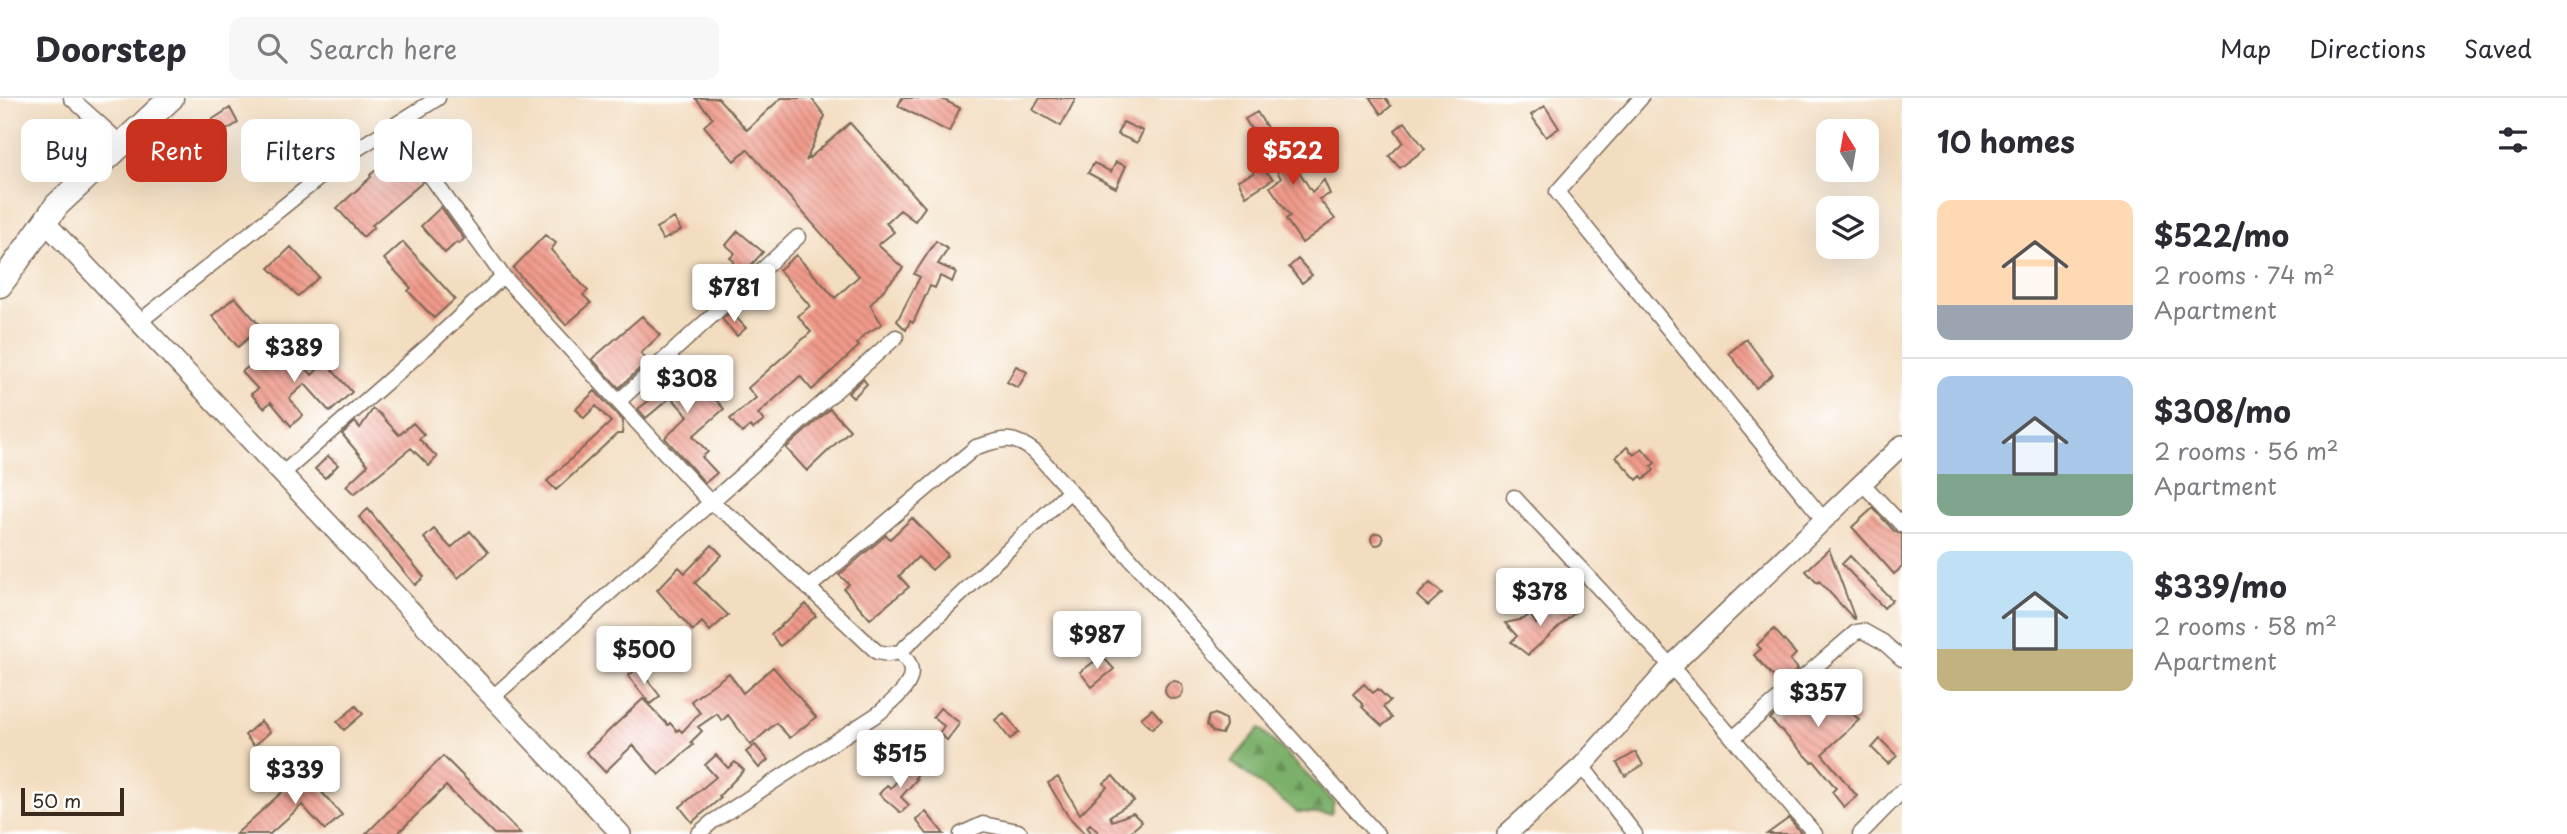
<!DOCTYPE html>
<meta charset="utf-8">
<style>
:root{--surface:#fff;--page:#f7f7f7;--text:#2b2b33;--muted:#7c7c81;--line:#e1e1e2;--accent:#c8321e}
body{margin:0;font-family:"Playpen Sans",sans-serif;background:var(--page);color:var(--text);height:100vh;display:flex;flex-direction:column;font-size:26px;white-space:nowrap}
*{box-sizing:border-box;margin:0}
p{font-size:23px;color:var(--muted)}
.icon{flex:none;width:38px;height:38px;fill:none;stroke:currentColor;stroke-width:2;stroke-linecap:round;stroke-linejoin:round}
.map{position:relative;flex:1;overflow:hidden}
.side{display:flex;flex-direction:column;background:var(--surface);width:665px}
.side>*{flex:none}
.banner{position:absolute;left:21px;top:21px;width:665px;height:63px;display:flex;gap:14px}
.needle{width:46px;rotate:349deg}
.fabs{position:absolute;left:1816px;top:21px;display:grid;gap:14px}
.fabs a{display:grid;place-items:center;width:63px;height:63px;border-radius:14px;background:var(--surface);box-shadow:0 7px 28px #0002;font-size:35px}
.scale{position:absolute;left:21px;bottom:18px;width:103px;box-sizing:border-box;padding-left:7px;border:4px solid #3b2a1e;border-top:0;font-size:19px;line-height:24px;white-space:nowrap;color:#3b2a1e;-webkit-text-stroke:5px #fff;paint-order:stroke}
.price{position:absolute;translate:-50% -60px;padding:0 16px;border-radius:7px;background:#fff;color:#222;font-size:23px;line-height:46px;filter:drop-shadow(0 2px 4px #0008)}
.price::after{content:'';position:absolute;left:50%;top:42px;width:21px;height:16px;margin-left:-10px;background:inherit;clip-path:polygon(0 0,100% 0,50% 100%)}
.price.active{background:var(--accent);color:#fff}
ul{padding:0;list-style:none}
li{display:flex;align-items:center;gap:21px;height:175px;padding:0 35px}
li+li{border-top:2px solid var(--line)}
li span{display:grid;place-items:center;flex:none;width:196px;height:140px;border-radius:14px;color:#555}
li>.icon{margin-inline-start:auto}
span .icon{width:84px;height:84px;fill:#fffc;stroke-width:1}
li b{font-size:30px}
h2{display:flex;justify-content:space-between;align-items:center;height:84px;padding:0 35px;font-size:30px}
.chip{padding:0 24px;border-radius:14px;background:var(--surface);box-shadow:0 7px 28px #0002;font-size:24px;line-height:63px}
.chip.active{background:var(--accent);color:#fff}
header{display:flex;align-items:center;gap:42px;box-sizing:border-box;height:98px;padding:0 35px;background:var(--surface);border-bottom:2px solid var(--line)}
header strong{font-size:33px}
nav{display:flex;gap:38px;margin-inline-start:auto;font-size:24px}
.search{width:490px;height:63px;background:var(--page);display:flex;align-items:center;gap:18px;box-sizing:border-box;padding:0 24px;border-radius:14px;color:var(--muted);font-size:26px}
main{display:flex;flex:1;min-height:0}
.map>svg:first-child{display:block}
.forest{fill:url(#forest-firs);stroke:#5c6d44;stroke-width:2}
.building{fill:url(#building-back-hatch)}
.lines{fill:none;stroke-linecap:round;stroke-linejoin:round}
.street-casing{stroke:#7b6957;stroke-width:17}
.secondary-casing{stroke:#7b6957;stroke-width:22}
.highway-casing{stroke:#7b6957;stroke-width:27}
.street{stroke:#fff;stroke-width:14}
.secondary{stroke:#fff;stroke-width:19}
.highway{stroke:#fff;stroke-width:24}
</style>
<header>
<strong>Doorstep</strong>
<div class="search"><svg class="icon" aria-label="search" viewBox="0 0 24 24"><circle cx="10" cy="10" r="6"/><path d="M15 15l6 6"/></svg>Search here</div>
<nav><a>Map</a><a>Directions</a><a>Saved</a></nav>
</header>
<main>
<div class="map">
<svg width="1902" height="736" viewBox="0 0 1902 736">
<defs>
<pattern id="forest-firs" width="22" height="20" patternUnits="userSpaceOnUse" patternTransform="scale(1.75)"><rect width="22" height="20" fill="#7cb06b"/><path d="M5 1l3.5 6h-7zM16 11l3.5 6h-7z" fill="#678f57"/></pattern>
<pattern id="building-back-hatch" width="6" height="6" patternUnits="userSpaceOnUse" patternTransform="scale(1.75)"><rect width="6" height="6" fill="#f09a8a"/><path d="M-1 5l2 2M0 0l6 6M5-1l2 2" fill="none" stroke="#c47e70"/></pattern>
</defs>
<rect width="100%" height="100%" fill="#fff"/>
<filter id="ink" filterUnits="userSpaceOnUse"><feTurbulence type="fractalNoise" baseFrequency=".0143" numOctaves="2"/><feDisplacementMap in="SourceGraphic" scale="14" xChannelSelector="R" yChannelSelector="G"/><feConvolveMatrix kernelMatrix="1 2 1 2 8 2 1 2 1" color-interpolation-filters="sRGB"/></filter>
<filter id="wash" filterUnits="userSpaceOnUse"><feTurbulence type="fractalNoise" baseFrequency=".00686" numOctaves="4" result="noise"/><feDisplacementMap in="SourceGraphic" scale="28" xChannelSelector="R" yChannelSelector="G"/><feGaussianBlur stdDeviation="1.57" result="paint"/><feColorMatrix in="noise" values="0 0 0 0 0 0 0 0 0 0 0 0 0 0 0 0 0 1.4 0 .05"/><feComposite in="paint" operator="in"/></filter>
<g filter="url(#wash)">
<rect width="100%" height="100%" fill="#f3ddc0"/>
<path class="forest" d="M 1260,630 L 1334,704 L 1331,716 L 1297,714 L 1231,664 Z"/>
<g id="blocks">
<path class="building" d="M 695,0 L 718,0 L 747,32 L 781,0 L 811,0 L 825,18 L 806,63 L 850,25 L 925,109 L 915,123 L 900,112 L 886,125 L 894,134 L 878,147 L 903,170 L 870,207 L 882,226 L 864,237 L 857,246 L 859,248 L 812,292 L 800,278 L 758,316 L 764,323 L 753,331 L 750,328 L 742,335 L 730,321 L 756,300 L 748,290 L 811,234 L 798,218 L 810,208 L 779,172 L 796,157 L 835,200 L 859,178 L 747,51 L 734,63 L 704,28 L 713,20 Z
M 902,0 L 940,0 L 960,10 L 949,34 L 898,8 Z
M 1040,0 L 1076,0 L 1061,28 L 1033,12 Z
M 1370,0 L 1385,0 L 1391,8 L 1381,16 Z
M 1545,8 L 1559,30 L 1546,39 L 1531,17 Z
M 230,10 L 238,25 L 218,37 L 210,23 Z
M 1257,14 L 1285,58 L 1288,56 L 1312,94 L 1324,82 L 1330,96 L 1319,101 L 1335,121 L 1302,145 L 1286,121 L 1290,118 L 1270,89 L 1281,80 L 1245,21 Z
M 1123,24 L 1143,33 L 1137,45 L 1117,36 Z
M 1405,24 L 1425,51 L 1400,70 L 1389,58 L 1403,44 L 1395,32 Z
M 416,39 L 441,69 L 438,72 L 415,40 Z
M 400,52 L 423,84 L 372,127 L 374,129 L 363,139 L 337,110 L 371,79 L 370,77 Z
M 1251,56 L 1273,81 L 1246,98 L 1238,82 L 1254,75 Z
M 1116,64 L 1126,68 L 1116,90 L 1088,75 L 1094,65 L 1111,74 Z
M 441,109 L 464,141 L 459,146 L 457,144 L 445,155 L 421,128 Z
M 674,120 L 681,132 L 663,142 L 656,130 Z
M 738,133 L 763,154 L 743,176 L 732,166 L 734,163 L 730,160 L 735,155 L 726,147 Z
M 545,137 L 556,145 L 551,152 L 588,193 L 583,197 L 591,205 L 566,227 L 513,170 Z
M 936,143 L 948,151 L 938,166 L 956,174 L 952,184 L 940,178 L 935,190 L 930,188 L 913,225 L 910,223 L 906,232 L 897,223 L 920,179 L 914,176 Z
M 403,144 L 455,201 L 434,220 L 408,193 L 411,190 L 384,161 Z
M 291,149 L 319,179 L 298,198 L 269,170 Z
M 1298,161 L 1312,177 L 1302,185 L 1289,169 Z
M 235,199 L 261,229 L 238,249 L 212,218 Z
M 731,214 L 746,230 L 737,238 L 722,221 Z
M 642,218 L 660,237 L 641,255 L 648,263 L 619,290 L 592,261 Z
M 1746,241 L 1773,276 L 1756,290 L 1729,255 Z
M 287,248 L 312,277 L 325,264 L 352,294 L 330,314 L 305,286 L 289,300 L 303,317 L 291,328 L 271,304 L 264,310 L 251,296 L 258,291 L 242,274 L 259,259 L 265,267 Z
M 679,261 L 724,311 L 693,338 L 708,354 L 702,359 L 717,375 L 705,385 L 665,340 L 688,318 L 671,299 L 646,320 L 638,311 L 664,291 L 656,282 Z
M 1016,268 L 1027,274 L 1018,290 L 1007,284 Z
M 863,281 L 867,286 L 853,300 L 848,295 Z
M 595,293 L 623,323 L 622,336 L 617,336 L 556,392 L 547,383 L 611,324 L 596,308 L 584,320 L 576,311 Z
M 373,311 L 380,316 L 399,337 L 413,325 L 424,337 L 419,341 L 437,359 L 429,368 L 411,350 L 354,396 L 346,388 L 368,367 L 342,336 L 355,324 L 360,330 Z
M 830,311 L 850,332 L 807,373 L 786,350 Z
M 1627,349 L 1634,357 L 1642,350 L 1655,365 L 1651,368 L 1654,372 L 1644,381 L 1641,378 L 1637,382 L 1616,359 Z
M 328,358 L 338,367 L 325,380 L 315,371 Z
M 1873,410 L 1895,434 L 1902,436 L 1902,469 L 1894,476 L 1852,429 Z
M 368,411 L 424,479 L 415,487 L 359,419 Z
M 912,420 L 948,457 L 932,472 L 918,459 L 899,478 L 909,489 L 870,521 L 844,491 L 849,486 L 839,477 L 886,437 L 890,441 Z
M 434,431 L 451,450 L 470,433 L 488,454 L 458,480 L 424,440 Z
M1371 441a6 6 0 1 1 12 0a6 6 0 1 1-12 0Z
M 712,447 L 722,457 L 695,485 L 728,517 L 710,533 L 702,524 L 693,533 L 657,492 L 679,469 L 685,475 Z
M 1829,451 L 1855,521 L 1854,521 L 1819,483 L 1817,485 L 1806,473 Z
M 1850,458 L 1892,502 L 1884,510 L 1842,466 Z
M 1430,485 L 1442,495 L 1428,508 L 1417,498 Z
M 1572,501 L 1580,510 L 1528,557 L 1511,544 L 1517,538 L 1505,525 L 1524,521 L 1530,516 L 1536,526 L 1550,513 L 1554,517 Z
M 806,506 L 816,518 L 780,548 L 771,536 Z
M 1774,531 L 1796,556 L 1790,562 L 1798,571 L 1780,586 L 1754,557 L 1761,551 L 1757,547 Z
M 678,551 L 685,558 L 675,570 L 667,562 Z
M 1102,558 L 1114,571 L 1092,589 L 1080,574 Z
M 773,569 L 816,619 L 790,640 L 776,625 L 751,647 L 728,617 L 722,623 L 717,616 L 698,629 L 702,633 L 691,644 L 693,647 L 659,677 L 633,647 L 605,674 L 586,654 L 643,601 L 668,627 L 670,625 L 677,633 L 679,631 L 682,634 L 700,615 L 691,603 L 729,575 L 743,595 Z
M 638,570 L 660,598 L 650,606 L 628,578 Z
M 1819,579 L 1859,622 L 1822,656 L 1857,698 L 1844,709 L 1832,694 L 1836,690 L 1814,663 L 1812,664 L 1770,621 Z
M1165 592a9 9 0 1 1 18 0a9 9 0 1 1-18 0Z
M 1364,586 L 1373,595 L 1378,591 L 1390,603 L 1383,609 L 1392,620 L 1382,628 L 1362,609 L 1364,608 L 1353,596 Z
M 356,608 L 363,616 L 344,632 L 337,624 Z
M 940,610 L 960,625 L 947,642 L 939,635 L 944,628 L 933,619 Z
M 1152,611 L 1162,622 L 1152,631 L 1141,620 Z
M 1004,615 L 1019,634 L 1010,641 L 995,622 Z
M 1215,616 L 1225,621 L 1226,627 L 1222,636 L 1213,634 L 1207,627 L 1209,618 Z
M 261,623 L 270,634 L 254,648 L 245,637 Z
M 1880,641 L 1897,658 L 1888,666 L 1872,650 Z
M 755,647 L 768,662 L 759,670 L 746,654 Z
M 1636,654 L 1643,667 L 1625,678 L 1617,665 Z
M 716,657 L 728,670 L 735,664 L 744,672 L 719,698 L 721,700 L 692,724 L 680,709 L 716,679 L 705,667 Z
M 443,658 L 521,736 L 494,736 L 446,688 L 397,736 L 366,736 Z
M 320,666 L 326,669 L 326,676 L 312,683 L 342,717 L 325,732 L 302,707 L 270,736 L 236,736 L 304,674 L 310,681 L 316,669 Z
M 911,667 L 919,674 L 915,680 L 917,681 L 901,699 L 909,707 L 901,715 L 879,696 L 887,687 L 891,690 Z
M 1113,678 L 1134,703 L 1110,718 L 1112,723 L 1133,715 L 1142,724 L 1128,736 L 1100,736 L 1090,726 L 1087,729 L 1092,736 L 1085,736 L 1068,718 L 1048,685 L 1058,679 L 1080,716 L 1107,689 L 1104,685 Z
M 926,714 L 944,736 L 927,736 L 916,722 Z
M 1789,720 L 1802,736 L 1767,736 Z"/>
</g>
</g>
<g filter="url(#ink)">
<use href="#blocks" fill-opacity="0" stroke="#7b6957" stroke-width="2"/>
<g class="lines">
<g class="street-casing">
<path id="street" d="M 71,0 L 121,45
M 1641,0 L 1557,94 L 1824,422
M 503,178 L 711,405 L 742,427 L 877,554 L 888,556 L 900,554 C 903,558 909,563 910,568 C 916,587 891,604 879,615 L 712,724 L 698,736
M 138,225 L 349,56 L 438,0
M 619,303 L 798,139
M 282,376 L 429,247 L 503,178 L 394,28
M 1862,385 L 1902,427
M 1514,399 L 1671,568 L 1815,736
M 808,490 L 976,349 C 1004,341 1011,336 1035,354 L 1377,736
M 900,554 L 1070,393
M 493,599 L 896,239
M 1733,640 L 1856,534 L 1863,533 L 1883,544 L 1902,561
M 1582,668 L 1635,736
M 961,736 L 983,726 L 1018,733 L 1021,736
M 1860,736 L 1902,693"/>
</g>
<g class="secondary-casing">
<path id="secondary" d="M 44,123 L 621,736
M 1507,736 L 1582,668 L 1671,568 L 1902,347"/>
</g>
<g class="highway-casing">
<path id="highway" d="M 0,187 L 57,107 L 171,0"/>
</g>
<use href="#street" class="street"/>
<use href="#secondary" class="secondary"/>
<use href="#highway" class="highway"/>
</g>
</g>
</svg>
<div class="fabs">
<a><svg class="needle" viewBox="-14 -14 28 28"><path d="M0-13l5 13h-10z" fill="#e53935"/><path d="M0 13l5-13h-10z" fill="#7c7c81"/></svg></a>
<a><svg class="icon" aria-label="layers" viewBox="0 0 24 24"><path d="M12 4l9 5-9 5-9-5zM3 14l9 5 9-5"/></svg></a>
</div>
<div class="scale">50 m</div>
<b class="price active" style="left:1293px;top:89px">$522</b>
<b class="price" style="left:734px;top:226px">$781</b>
<b class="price" style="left:294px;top:286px">$389</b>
<b class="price" style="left:687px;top:317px">$308</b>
<b class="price" style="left:1540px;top:530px">$378</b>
<b class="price" style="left:1097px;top:573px">$987</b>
<b class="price" style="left:644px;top:588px">$500</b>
<b class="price" style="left:1818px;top:631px">$357</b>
<b class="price" style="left:900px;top:692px">$515</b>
<b class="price" style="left:295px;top:708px">$339</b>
<div class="banner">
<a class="chip">Buy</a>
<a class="chip active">Rent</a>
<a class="chip">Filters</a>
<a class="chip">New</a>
</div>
</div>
<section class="side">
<h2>10 homes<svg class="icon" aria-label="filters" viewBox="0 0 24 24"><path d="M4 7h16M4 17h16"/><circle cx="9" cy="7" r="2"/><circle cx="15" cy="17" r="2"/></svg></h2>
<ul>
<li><span style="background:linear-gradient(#ffd9b3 75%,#9aa5b1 0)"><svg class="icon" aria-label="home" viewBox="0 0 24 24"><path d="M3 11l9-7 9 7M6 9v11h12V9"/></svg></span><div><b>$522/mo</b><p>2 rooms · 74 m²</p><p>Apartment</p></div></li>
<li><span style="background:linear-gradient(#a9c7e8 70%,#7fa58c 0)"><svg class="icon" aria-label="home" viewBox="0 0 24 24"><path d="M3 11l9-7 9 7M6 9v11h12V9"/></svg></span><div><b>$308/mo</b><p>2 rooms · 56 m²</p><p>Apartment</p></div></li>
<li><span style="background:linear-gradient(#bfe0f5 70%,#c2b280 0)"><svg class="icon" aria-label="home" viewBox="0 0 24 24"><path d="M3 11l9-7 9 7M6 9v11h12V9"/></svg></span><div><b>$339/mo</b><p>2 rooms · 58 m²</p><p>Apartment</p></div></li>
</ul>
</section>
</main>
